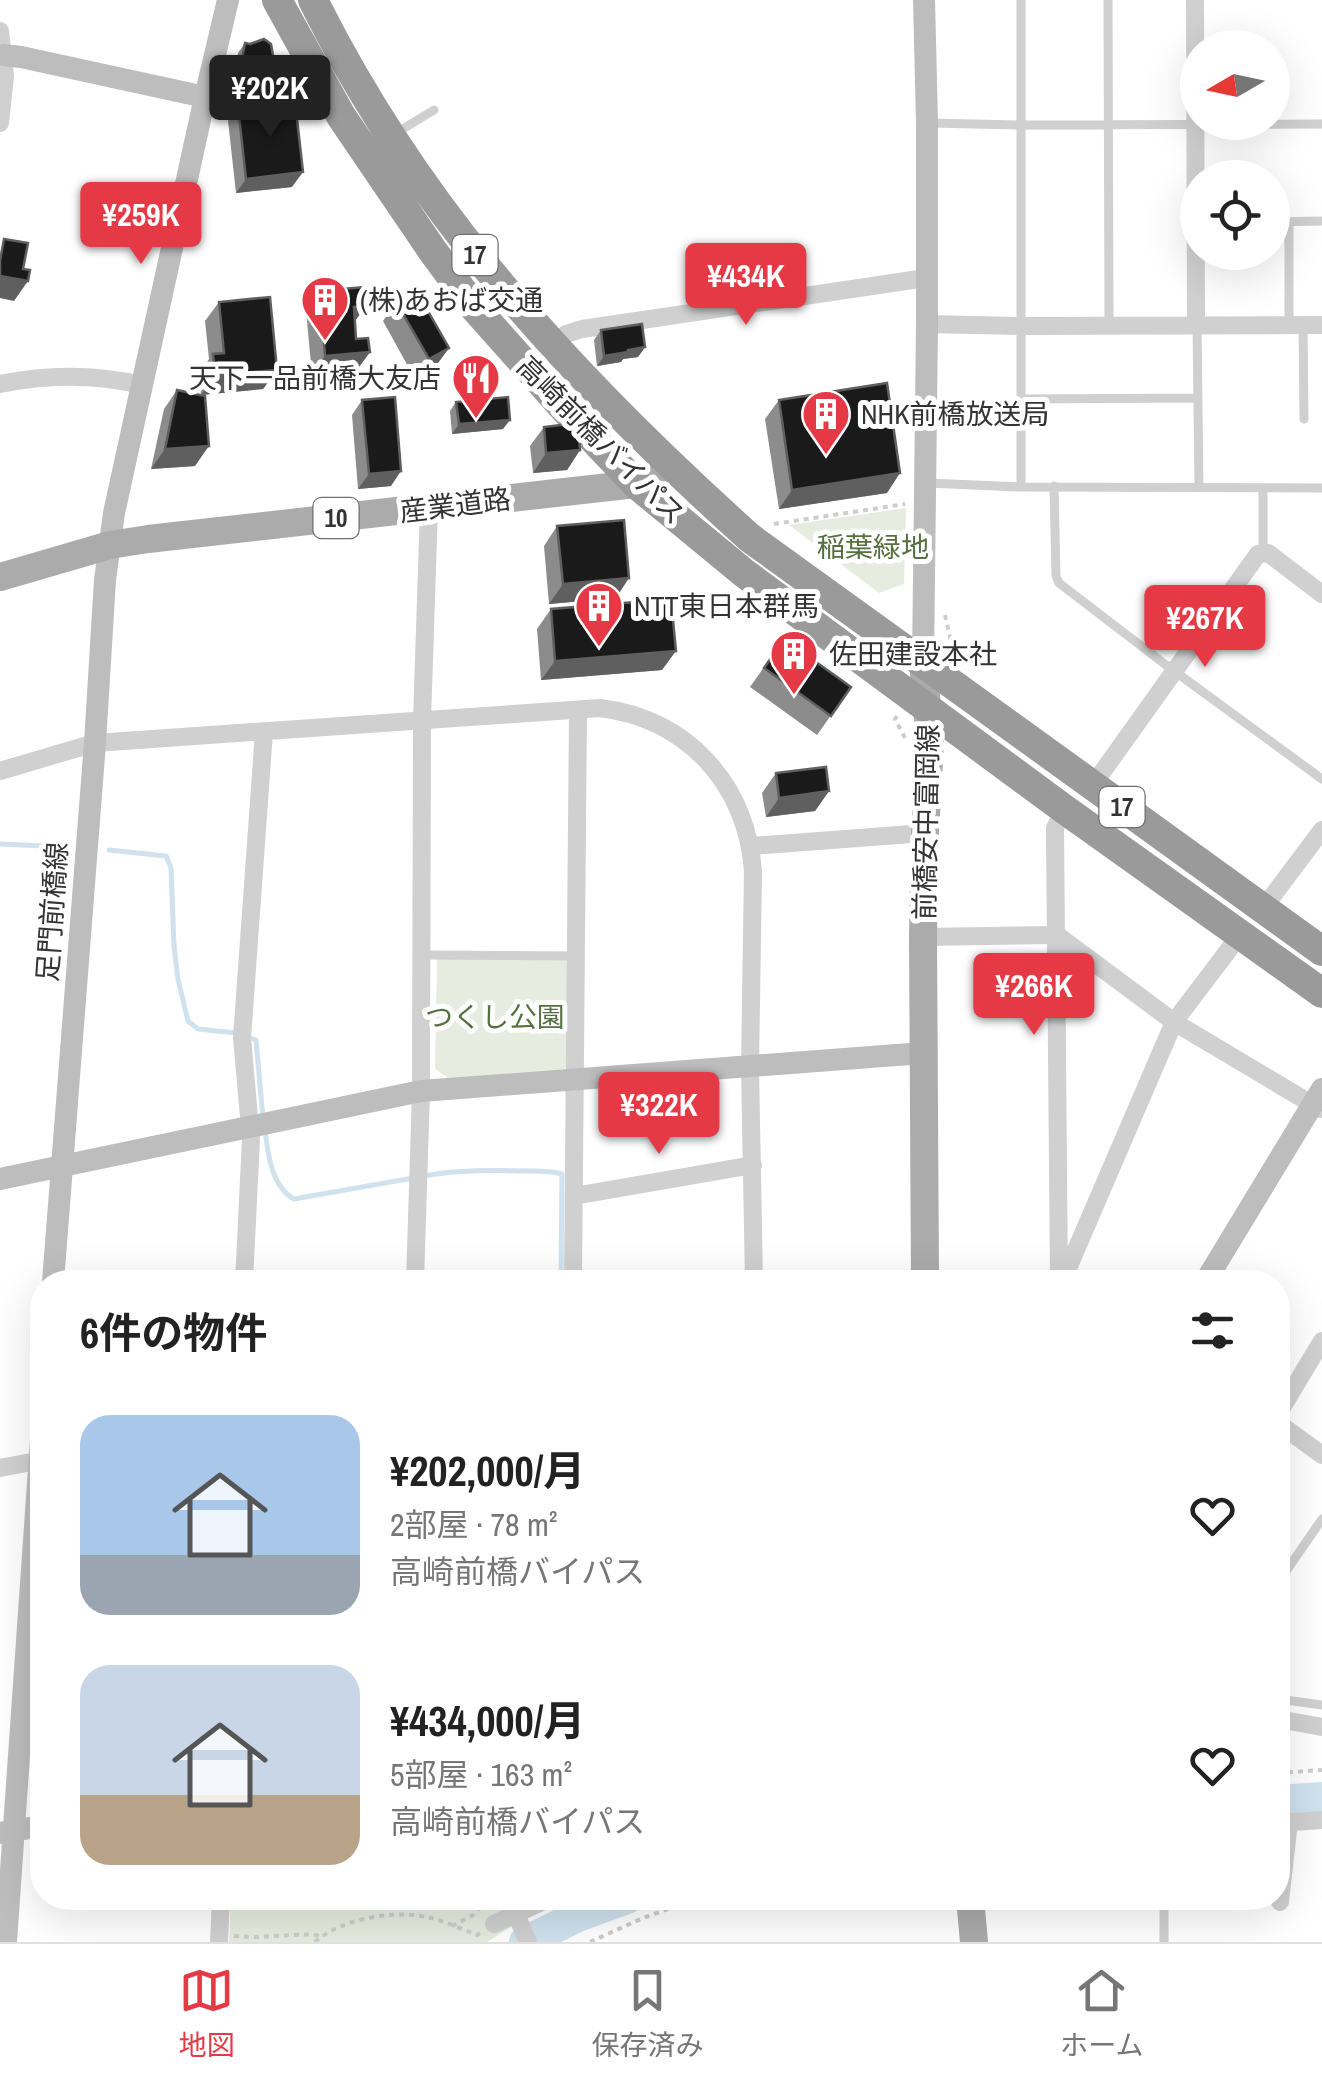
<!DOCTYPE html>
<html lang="ja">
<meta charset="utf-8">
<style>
:root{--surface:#fff;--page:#f2f2f2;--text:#222;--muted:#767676;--line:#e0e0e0;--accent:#e63946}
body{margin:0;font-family:"Archivo Narrow","Noto Sans JP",sans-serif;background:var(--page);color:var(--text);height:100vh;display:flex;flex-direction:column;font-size:38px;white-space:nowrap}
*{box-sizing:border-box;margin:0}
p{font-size:32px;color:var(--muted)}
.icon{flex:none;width:55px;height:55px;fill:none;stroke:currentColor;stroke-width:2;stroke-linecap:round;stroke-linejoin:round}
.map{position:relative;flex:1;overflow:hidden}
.details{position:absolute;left:30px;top:1270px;width:1260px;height:640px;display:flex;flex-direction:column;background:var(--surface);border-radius:40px;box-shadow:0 10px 40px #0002}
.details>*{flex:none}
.needle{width:65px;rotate:261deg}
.fabs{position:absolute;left:1180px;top:30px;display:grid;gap:20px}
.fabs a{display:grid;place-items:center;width:110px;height:110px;border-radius:50%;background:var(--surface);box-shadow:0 10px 40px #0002;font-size:50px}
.price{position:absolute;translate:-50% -85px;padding:0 22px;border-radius:10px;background:var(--accent);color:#fff;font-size:32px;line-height:65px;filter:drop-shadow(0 2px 5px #0008)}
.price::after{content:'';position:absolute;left:50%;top:60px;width:30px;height:22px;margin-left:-15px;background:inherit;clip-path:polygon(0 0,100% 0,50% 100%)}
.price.active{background:#222;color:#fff}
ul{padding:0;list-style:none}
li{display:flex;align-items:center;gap:30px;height:250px;padding:0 50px}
li span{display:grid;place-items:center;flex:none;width:280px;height:200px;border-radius:30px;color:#555}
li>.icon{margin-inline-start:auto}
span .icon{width:120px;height:120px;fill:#fffc;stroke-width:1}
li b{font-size:42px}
h2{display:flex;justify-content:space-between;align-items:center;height:120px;padding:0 50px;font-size:42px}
.menu{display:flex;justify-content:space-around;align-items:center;height:140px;border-top:2px solid var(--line);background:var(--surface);font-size:28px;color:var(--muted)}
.menu a{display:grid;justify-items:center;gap:5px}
.menu .active{color:var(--accent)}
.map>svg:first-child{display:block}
.green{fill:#e6ecdf}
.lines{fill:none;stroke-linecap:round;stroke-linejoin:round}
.stream{stroke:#cfe2ee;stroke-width:5}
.river{stroke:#cfe2ee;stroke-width:32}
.path{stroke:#cdcdcd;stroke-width:4;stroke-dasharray:5 5;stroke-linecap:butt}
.lane{stroke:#d0d0d0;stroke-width:9}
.street{stroke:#d0d0d0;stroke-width:18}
.secondary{stroke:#bdbdbd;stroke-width:22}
.primary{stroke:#ababab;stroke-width:28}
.highway{stroke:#9a9a9a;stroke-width:30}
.wall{fill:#8c8c8c}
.shaded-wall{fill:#5f5f5f}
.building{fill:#1a1a1a;stroke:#5f5f5f;stroke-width:2.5}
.labels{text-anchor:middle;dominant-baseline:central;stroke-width:10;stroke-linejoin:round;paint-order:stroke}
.shield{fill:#fff;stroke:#707070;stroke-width:2.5}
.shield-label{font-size:25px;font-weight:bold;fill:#333}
.poi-label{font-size:28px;fill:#333;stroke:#fff;text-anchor:start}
.street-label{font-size:28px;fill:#333;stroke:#fff}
.park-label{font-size:28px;fill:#56703f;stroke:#fff}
</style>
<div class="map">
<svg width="1322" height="1942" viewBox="0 0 1322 1942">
<rect width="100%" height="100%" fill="#fff"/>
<path class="green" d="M 906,508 L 904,584 L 879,593 L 789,525 Z
M 565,958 L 573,966 L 572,1060 L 564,1069 L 448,1078 L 435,1069 L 437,959 Z
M 231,1898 L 527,1898 L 501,1912 L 514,1925 L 487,1942 L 229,1942 Z"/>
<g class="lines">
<path class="stream" d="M 0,844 L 64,847
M 109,850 L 166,856 L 171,868 L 174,946 L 178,979 L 188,1021 L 198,1029 L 236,1033
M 247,1037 L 256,1040 L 263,1119
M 265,1130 C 268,1154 271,1186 294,1199 L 413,1178
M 424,1176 C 457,1170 488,1170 521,1171 C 535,1171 549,1170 562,1174 L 561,1282
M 575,1898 L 578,1916"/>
<path class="river" d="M 1278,1801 L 1322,1798
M 525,1942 L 578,1916 L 627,1898"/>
<path class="path" d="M 774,524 L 905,504
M 945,615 L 952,646 L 946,653
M 897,716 L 895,719 L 905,738
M 1278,1773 L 1322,1770
M 452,1926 L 473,1915 L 488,1898
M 234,1936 L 256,1937 L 313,1934 L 319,1936
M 315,1942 C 341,1918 398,1909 431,1918 C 446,1922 462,1929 477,1935 L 480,1933
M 590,1942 L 643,1918 L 698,1898"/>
<path class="lane" d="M 1108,0 L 1109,325
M 930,123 L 1021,125 L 1322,124
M 396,133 L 434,110
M 1272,222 L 1322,221
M 1289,222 L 1289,324
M 1303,325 L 1304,419
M 1197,327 L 1199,487
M 1021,399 L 1198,398
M 927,483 L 1021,487 L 1322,488
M 1054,486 L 1056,576 L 1059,583 L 1166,665 L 1322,779
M 1021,487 L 1021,0
M 1263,552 L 1263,488
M 420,955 L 576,956
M 1278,1583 L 1322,1519
M 1278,1699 L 1322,1705
M 1164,1942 L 1164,1898"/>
<path class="street" d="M 1195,0 L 1196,324
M 0,31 L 5,76 L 0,123
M 927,324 L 1020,326 L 1322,325
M 552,345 L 566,334 L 582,329 L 926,278
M 0,384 C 48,374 95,374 142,385
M 0,771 L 95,743 L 600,708 C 688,719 746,784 753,871 L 750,1067 L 754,1282
M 1093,785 L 1258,554 L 1268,553 L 1322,594
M 751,846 L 925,833
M 1262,910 L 1322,830
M 923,937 L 1057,935 L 1174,1022 L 1320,1109
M 574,1196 L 753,1165
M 1063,1280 L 1174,1022 L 1240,935
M 244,1282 L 251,1139 L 242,1038 L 264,732
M 415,1282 L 421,1091 L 422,720 L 429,508
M 573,1282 L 578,710
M 1059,1282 L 1055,828 L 1064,809
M 1278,1414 L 1322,1341
M 1278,1423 L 1322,1455
M 0,1468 L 42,1460
M 1278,1719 L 1322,1727
M 1278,1823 L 1322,1820
M 1280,1902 L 1289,1822
M 516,1914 L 528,1942
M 494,1924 L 550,1898
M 219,1942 L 221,1898"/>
<path class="secondary" d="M 4,55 L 21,57 L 205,97
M 923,662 L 927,324 L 927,123 L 924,0
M 0,1179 L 421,1091 L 923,1053
M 53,1282 L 95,743 L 105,580 L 114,513 L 205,97 L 228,0
M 1205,1282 L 1322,1089
M 0,1833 L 42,1826
M 6,1942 L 42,1426"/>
<path class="primary" d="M 0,577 L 110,545 L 148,539 L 636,484 L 657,478 L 674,469
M 923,662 L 930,742 L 925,833 L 923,937 L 925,1282
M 970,1898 L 974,1942"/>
<path class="highway" d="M 277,0 L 341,116 L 432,250 L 474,307 L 562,406 L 636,484 L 744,573 L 1064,809 L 1322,993
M 313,0 C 419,214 574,380 750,538 L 1322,951"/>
</g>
<path class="wall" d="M 245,43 L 276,73 L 269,83 L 243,87 L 232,84 L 238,53 Z
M 238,107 L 292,187 L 236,193 L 228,121 Z
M 320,291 L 366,306 L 355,321 L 356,339 L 370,352 L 356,371 L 312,375 L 306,310 Z
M 219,302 L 277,370 L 263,389 L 201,395 L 195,466 L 151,469 L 164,409 L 177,390 L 201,395 L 199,373 L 209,359 L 205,321 Z
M 396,302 L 449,348 L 435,367 L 415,379 L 383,321 Z
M 601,330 L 645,347 L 638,357 L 623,359 L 621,362 L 597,366 L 594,340 Z
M 362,400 L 391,486 L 358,489 L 352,415 Z
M 779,400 L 887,493 L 779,509 L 765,419 Z
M 456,402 L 503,429 L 452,434 L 450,411 Z
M 544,427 L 580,450 L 567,470 L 533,473 L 530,446 Z
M 557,526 L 616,598 L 549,604 L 544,546 Z
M 551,609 L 662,670 L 541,680 L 537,629 Z
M 784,639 L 851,687 L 817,735 L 750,687 Z
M 776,773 L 829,791 L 815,811 L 766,817 L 762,793 Z"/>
<path class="shaded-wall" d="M 276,73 L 269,83 L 243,87 L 232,84 L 239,74 Z
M 303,172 L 292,187 L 236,193 L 246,179 Z
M 0,276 L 28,281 L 14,301 L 0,298 Z
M 366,306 L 352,325 L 354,307 Z
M 645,347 L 638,357 L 623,359 L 621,362 L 597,366 L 604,356 Z
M 449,348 L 435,367 L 415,379 L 429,359 Z
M 370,352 L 356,371 L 312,375 L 325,356 Z
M 277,370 L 263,389 L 201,395 L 215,375 Z
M 510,420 L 503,429 L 452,434 L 459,424 Z
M 209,446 L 195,466 L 151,469 L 165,449 Z
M 580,450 L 567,470 L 533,473 L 546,453 Z
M 401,471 L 391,486 L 358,489 L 369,474 Z
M 900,473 L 887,493 L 779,509 L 792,490 Z
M 629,578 L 616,598 L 549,604 L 563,584 Z
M 676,651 L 662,670 L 541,680 L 555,661 Z
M 829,791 L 815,811 L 766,817 L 779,798 Z"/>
<path class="building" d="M 264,39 L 271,44 L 276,73 L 250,77 L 239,74 L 245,43 L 250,44 Z
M 295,101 L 303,172 L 246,179 L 238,107 Z
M 4,239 L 28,243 L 23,269 L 30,270 L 28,281 L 0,276 L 0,261 Z
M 364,287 L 366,306 L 354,307 L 356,339 L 368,338 L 370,352 L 325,356 L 320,291 Z
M 416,290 L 449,348 L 429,359 L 396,302 Z
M 270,297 L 277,370 L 215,375 L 213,354 L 224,353 L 219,302 Z
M 642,324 L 645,347 L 628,350 L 628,352 L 604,356 L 601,330 Z
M 887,383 L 900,473 L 792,490 L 779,400 Z
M 177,390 L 205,396 L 209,446 L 165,449 Z
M 395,397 L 401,471 L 369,474 L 362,400 Z
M 508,397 L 510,420 L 459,424 L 456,402 Z
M 578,423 L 580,450 L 546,453 L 544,427 Z
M 624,520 L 629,578 L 563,584 L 557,526 Z
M 671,599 L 676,651 L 555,661 L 551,609 Z
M 784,639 L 851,687 L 831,716 L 764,668 Z
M 826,767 L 829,791 L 779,798 L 776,773 Z"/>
<defs>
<g id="building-pin" transform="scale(2.5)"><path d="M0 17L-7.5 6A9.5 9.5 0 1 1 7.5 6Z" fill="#e63946" stroke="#fff"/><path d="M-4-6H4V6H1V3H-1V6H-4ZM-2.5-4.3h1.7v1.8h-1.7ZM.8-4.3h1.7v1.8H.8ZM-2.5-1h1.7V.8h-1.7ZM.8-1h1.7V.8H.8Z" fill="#fff"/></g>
<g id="restaurant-pin" transform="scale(2.5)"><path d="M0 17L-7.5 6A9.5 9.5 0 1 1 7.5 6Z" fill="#e63946" stroke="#fff"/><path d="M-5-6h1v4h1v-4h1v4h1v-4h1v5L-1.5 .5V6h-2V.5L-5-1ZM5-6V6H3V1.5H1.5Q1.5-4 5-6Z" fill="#fff"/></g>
</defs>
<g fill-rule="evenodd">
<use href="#building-pin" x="325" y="300"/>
<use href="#restaurant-pin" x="476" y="378"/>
<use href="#building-pin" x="826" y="414"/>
<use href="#building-pin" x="599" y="606"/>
<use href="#building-pin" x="794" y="654"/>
</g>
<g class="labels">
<g class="shield">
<rect x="452.5" y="235" width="45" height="40" rx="8"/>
<rect x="313.5" y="498" width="45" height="40" rx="8"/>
<rect x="1099.5" y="787" width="45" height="40" rx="8"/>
</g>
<g class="shield-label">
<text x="475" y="255">17</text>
<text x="336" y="518">10</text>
<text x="1122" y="807">17</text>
</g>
<g class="poi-label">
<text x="360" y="300">(株)あおば交通</text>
<text x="441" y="378" text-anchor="end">天下一品前橋大友店</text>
<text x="861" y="414">NHK前橋放送局</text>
<text x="634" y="606">NTT東日本群馬</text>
<text x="829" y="654">佐田建設本社</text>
</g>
<g class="street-label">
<text transform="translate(601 440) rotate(45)">高崎前橋バイパス</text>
<text transform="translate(455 505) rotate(-7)">産業道路</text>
<text transform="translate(926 822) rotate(-89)">前橋安中富岡線</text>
<text transform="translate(52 912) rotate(-86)">足門前橋線</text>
</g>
<g class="park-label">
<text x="873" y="547">稲葉緑地</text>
<text x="495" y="1017">つくし公園</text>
</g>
</g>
</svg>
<div class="fabs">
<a><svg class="needle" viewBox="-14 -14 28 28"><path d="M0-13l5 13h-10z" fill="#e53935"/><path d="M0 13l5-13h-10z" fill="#767676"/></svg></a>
<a><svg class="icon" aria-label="locate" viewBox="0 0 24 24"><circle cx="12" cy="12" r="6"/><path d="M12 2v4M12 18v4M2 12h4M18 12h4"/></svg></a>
</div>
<b class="price active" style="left:270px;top:140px">¥202K</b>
<b class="price" style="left:141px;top:267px">¥259K</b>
<b class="price" style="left:746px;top:328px">¥434K</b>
<b class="price" style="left:1205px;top:670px">¥267K</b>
<b class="price" style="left:1034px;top:1038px">¥266K</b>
<b class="price" style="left:659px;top:1157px">¥322K</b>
<section class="details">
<h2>6件の物件<svg class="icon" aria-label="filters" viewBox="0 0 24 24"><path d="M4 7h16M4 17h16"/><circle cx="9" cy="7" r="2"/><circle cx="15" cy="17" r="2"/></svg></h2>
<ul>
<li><span style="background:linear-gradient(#a9c7e8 70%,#9aa5b1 0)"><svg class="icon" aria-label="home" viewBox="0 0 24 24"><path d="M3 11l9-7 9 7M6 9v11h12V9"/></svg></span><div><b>¥202,000/月</b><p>2部屋 · 78 m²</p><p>高崎前橋バイパス</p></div><svg class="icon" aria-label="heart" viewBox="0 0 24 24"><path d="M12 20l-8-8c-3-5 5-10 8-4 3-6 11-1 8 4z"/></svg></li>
<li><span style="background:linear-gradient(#c9d6e8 65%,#b9a48a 0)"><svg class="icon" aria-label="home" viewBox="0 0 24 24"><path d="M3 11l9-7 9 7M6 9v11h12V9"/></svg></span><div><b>¥434,000/月</b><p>5部屋 · 163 m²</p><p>高崎前橋バイパス</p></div><svg class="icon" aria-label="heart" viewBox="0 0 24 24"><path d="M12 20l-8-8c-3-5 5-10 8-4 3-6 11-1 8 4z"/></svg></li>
</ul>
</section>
</div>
<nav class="menu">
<a class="active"><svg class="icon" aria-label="map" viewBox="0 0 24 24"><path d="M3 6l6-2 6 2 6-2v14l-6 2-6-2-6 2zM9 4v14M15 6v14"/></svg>地図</a>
<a><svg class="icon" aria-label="saved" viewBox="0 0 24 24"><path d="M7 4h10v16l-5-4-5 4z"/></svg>保存済み</a>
<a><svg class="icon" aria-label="home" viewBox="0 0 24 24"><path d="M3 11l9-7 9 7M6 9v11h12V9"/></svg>ホーム</a>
</nav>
